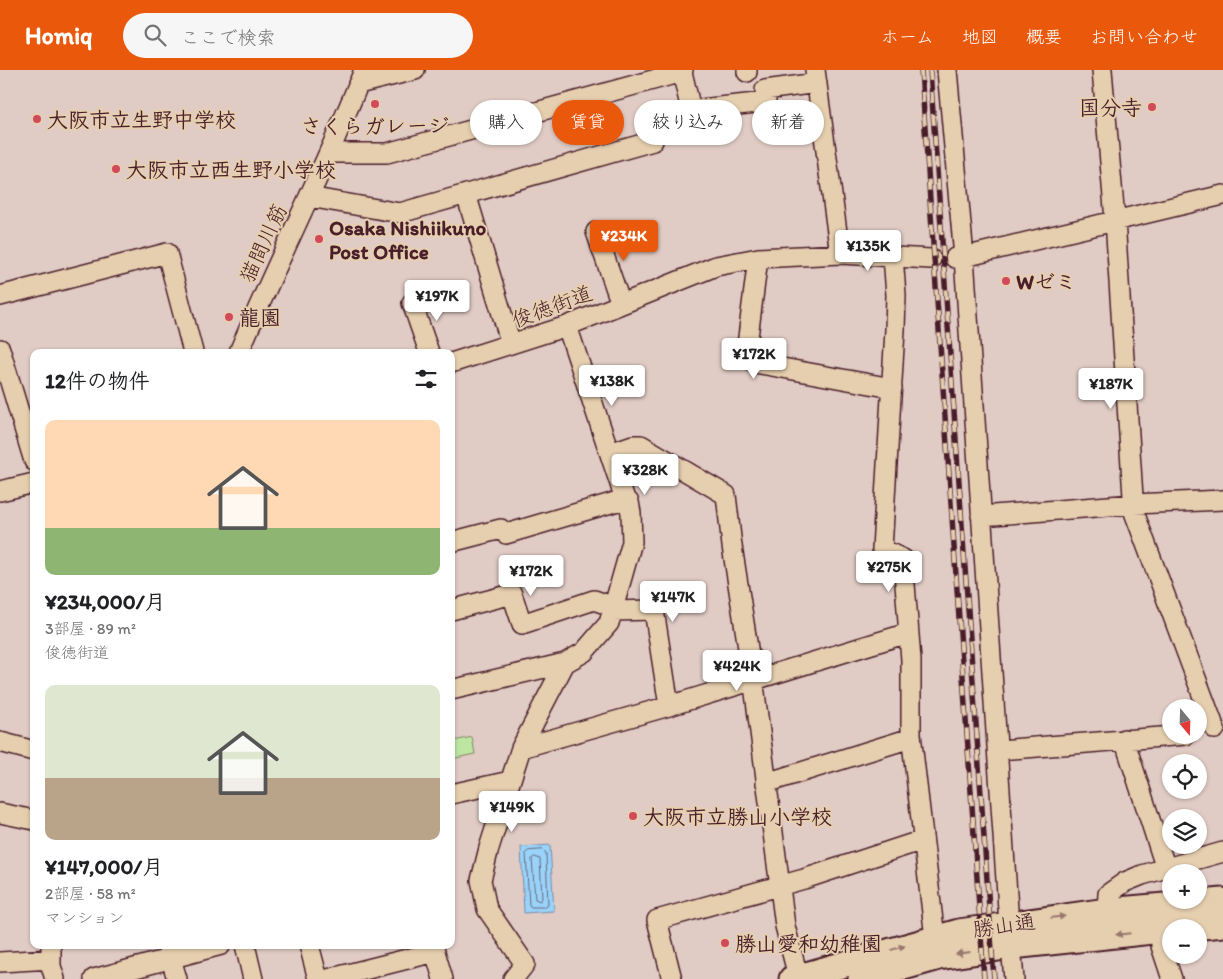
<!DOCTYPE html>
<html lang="ja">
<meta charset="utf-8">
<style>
:root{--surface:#fff;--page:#f6f6f6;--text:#202124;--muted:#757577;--accent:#ea580c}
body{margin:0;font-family:Itim,"Klee One",sans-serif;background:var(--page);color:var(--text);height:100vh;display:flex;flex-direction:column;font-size:19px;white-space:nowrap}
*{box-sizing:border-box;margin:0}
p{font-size:16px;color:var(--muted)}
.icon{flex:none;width:28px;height:28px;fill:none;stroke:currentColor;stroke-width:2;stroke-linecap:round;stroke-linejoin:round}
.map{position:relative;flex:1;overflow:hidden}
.sheet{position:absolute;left:30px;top:279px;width:425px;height:600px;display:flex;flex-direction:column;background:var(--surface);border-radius:10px;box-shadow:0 1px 4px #0004}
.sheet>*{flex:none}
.top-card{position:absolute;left:470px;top:30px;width:475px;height:45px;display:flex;gap:10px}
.needle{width:32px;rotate:161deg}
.fabs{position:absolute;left:1162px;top:629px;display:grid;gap:10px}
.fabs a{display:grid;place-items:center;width:45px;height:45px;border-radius:50%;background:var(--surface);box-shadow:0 1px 4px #0004;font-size:25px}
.price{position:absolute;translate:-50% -42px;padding:0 11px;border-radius:5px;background:#fff;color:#222;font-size:16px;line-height:32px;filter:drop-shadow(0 1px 2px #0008)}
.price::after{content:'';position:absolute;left:50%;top:30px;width:15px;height:11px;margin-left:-8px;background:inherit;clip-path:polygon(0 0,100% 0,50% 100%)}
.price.on{background:var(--accent);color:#fff}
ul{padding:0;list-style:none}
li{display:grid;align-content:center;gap:10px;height:265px;padding:0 15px}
li span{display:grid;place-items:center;height:155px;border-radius:10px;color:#555}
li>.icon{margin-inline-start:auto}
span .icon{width:90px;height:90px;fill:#fffc;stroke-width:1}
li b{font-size:21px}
h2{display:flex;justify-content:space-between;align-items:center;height:60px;padding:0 15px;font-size:21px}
.chip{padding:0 18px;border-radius:22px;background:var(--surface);box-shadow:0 1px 4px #0004;font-size:18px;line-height:45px}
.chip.on{background:var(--accent);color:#fff}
header{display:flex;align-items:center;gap:30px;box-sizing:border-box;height:70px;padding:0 25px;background:var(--accent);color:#fff}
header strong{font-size:24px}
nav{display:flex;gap:28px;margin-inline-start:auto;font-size:18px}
.search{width:350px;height:45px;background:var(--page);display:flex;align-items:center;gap:12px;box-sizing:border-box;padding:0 18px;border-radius:28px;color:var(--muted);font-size:19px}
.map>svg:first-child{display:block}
.green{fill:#bde6a2;stroke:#848266}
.water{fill:#99d3f9;stroke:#798ba7}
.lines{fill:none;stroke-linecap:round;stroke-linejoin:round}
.shore{stroke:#6a677d;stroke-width:1}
.minor-casing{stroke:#4a1f2b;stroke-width:22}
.major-casing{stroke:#4a1f2b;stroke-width:29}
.minor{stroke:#e6cfaf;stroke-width:19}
.major{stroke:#e6cfaf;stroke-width:25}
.rail-casing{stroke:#4a1f2b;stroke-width:5.5}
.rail{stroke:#e6cfaf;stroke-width:4;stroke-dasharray:11;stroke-linecap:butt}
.oneway{fill:#98776d}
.poi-dot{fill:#d1495b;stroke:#e6cfaf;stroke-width:2}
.labels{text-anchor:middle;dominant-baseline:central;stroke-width:4;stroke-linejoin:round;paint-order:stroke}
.poi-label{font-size:21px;font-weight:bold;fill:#4a1f2b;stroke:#e6cfaf;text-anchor:start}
.street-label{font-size:21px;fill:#4a1f2b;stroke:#e6cfaf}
</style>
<header>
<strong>Homiq</strong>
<div class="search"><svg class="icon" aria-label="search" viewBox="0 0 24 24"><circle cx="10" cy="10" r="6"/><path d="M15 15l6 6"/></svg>ここで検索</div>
<nav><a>ホーム</a><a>地図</a><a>概要</a><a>お問い合わせ</a></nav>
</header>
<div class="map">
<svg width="1223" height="909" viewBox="0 0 1223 909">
<rect width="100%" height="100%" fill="#e1ccc5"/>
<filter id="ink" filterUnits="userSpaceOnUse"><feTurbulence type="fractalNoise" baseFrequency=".02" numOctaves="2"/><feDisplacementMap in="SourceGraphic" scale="10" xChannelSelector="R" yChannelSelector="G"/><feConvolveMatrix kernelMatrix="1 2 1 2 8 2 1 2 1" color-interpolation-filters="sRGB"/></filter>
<g filter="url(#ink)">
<path class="green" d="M 451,660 L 454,671 L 472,667 L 475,684 L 451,689 Z"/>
<path class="water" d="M 550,775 L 554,841 L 524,843 L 521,777 Z"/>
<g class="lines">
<path class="shore" d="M 543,780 L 546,783 L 548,835 L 546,837 L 531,837 L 529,835 L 526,783 L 528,781 Z
M 535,787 L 540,789 L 542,828 L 540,831 L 535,829 L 532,789 Z"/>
<g class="minor-casing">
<path id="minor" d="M 747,0 L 747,2
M 815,0 L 840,184
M 947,0 L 964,187 L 1009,854 L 1014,909
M 1102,0 L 1115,150 L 1134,442 L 1215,659
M 682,2 L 691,40 L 766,32 L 765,20 L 817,13
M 358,14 L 415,0
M 329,83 L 387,83 L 682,2 L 683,0
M 466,124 L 511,274
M 309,127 L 400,143 L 653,71
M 596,162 L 621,234
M 893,186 L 896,225 L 895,260 L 882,479 L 903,489 L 911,590 L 911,664 L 935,868
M 758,188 L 746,283 L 755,293 L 892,318
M 955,188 L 964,187 L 1223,125
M 0,226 L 167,183 L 193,282
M 412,233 L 429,282
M 0,279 L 34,391
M 239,282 C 279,187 326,96 364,0
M 451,293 L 567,256 L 716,196 L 758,188 L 841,184 L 931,189
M 610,383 L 633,375 L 641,375 L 726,425 L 732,476 L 755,623 L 785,856 L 795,895 L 802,909
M 0,421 L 34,413
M 981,446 L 1134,434 L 1223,430
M 451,472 L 501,459 L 506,464 L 625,429
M 451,540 L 512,524 L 522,554 L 594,530 L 614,537
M 612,541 L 654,540 L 669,636
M 451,620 L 565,593 L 584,582 L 609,553 L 632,472 L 631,443 L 629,432 L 625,429 L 567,256
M 1124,669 L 1166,799
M 0,672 L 34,681
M 521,678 L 669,636 L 908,563
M 999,680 L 1186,665
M 766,713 L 911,668
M 451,724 L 510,711
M 0,743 L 34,750
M 1107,841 L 1108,824 L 1125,812 L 1142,805 L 1223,782
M 1161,859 L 1161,876 L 1172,909
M 51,875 L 51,896 L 55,909
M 167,875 L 177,909
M 245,875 L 253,909
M 309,875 L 318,909
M 433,875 L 443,909
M 0,892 L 51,889
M 94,909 L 221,875
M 328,909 L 435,882
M 513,909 L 525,894 L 487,839 L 481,810 L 489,778 L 521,678 L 565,593
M 672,909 L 657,850 L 804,809 L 923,770"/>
</g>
<g class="major-casing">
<path id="major" d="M 1183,858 L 1223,854
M 792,909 L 959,862 L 1107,841 L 1223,831
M 861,909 L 939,887 L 1012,876 L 1171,859"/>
</g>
<use href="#minor" class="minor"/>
<use href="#major" class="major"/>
<g class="rail-casing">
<path id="rail" d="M 921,0 L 984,909
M 930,0 L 994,909"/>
</g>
<use href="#rail" class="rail"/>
</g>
<defs><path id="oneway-solid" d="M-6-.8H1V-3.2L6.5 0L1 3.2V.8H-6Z" transform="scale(1.25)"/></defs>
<g class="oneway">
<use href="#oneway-solid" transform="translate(1058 847) rotate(-7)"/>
<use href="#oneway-solid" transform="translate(1123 864) rotate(174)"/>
<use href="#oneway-solid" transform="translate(898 878) rotate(-16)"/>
<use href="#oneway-solid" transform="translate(963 883) rotate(172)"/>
</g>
</g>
<g class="poi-dot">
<circle cx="375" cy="34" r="5"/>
<circle cx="1152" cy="37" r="5"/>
<circle cx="37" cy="49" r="5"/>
<circle cx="116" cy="99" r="5"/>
<circle cx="319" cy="169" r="5"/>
<circle cx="1006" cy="211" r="5"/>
<circle cx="229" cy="247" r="5"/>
<circle cx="633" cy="746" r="5"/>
<circle cx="725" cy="873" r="5"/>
</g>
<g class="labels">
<g class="poi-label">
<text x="1142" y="37" text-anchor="end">国分寺</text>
<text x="47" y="49">大阪市立生野中学校</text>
<text x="375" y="55" text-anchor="middle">さくらガレージ</text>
<text x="126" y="99">大阪市立西生野小学校</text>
<text x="329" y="157">Osaka Nishiikuno<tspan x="329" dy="24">Post Office</tspan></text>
<text x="1016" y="211">Wゼミ</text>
<text x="239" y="247">龍園</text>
<text x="643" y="746">大阪市立勝山小学校</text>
<text x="735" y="873">勝山愛和幼稚園</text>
</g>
<g class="street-label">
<text transform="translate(263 173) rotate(-65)">猫間川筋</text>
<text transform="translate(552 236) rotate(-20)">俊徳街道</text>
<text transform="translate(1004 855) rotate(-8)">勝山通</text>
</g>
</g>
</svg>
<div class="fabs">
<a><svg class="needle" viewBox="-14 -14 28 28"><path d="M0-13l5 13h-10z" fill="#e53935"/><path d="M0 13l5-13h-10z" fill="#757577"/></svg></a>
<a><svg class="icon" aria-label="locate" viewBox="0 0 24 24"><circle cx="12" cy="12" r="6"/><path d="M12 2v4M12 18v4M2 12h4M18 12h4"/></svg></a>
<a><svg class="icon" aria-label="layers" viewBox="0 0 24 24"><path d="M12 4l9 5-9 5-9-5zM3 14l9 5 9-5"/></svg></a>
<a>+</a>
<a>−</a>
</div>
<b class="price on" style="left:624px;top:192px">¥234K</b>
<b class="price" style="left:868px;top:202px">¥135K</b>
<b class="price" style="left:437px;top:252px">¥197K</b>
<b class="price" style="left:754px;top:310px">¥172K</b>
<b class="price" style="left:612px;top:337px">¥138K</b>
<b class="price" style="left:1111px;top:340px">¥187K</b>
<b class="price" style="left:645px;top:426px">¥328K</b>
<b class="price" style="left:889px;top:523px">¥275K</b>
<b class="price" style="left:531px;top:527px">¥172K</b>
<b class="price" style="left:673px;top:553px">¥147K</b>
<b class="price" style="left:737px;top:622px">¥424K</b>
<b class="price" style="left:512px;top:763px">¥149K</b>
<div class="top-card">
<a class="chip">購入</a>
<a class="chip on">賃貸</a>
<a class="chip">絞り込み</a>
<a class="chip">新着</a>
</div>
<section class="sheet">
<h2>12件の物件<svg class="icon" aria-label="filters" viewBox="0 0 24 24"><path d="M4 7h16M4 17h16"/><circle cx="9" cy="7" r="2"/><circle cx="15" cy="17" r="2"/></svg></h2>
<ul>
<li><span style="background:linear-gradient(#ffd9b3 70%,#8fb573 0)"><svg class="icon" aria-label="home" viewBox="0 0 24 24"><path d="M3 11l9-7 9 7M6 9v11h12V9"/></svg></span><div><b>¥234,000/月</b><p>3部屋 · 89 m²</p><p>俊徳街道</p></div></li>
<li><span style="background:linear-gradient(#dfe7d0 60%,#b9a48a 0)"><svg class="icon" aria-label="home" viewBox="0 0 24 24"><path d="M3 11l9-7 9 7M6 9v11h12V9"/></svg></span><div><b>¥147,000/月</b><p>2部屋 · 58 m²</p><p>マンション</p></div></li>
</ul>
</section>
</div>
